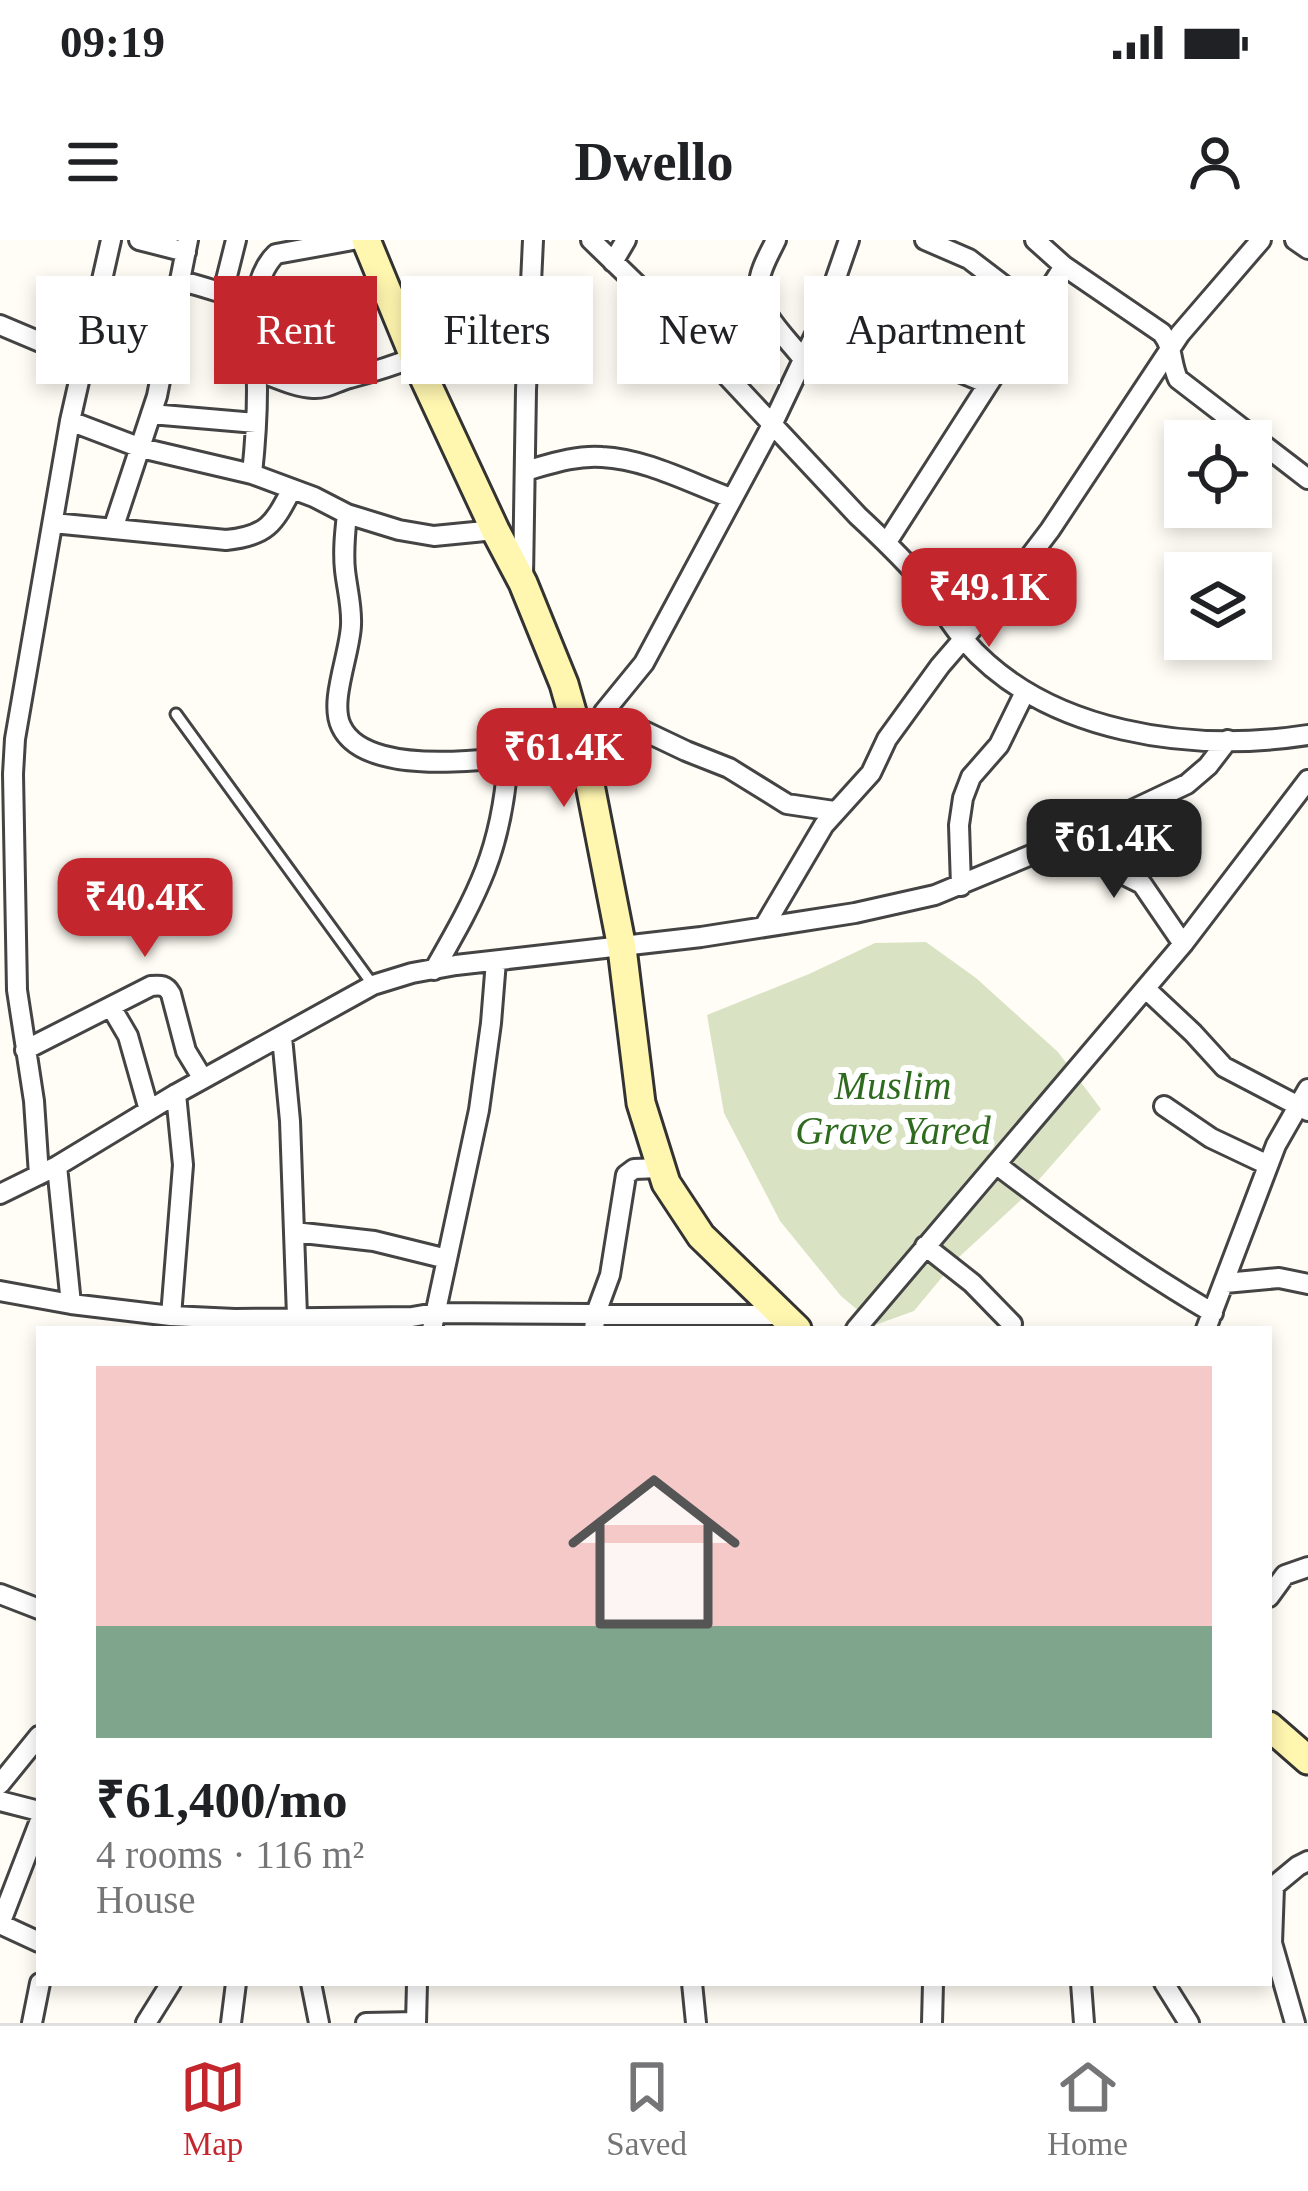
<!DOCTYPE html>
<meta charset="utf-8">
<style>
:root{--surface:#fff;--page:#f6f6f6;--text:#202124;--muted:#757577;--line:#e0e0e0;--accent:#c4262e}
body{margin:0;font-family:Georgia,serif;background:var(--page);color:var(--text);height:100vh;display:flex;flex-direction:column;font-size:45px;white-space:nowrap}
*{box-sizing:border-box;margin:0}
p{font-size:39px;color:var(--muted)}
.icon{flex:none;width:66px;height:66px;fill:none;stroke:currentColor;stroke-width:2;stroke-linecap:round;stroke-linejoin:round}
.map{position:relative;flex:1;overflow:hidden}
.sheet{position:absolute;left:36px;top:1086px;width:1236px;height:660px;display:flex;flex-direction:column;background:var(--surface);border-radius:0px;box-shadow:0 6px 18px #0003}
.sheet>*{flex:none}
.guide{position:absolute;left:36px;top:36px;width:1236px;height:108px;display:flex;gap:24px}
.buttons{position:absolute;left:1164px;top:180px;display:grid;gap:24px}
.buttons a{display:grid;place-items:center;width:108px;height:108px;border-radius:0px;background:var(--surface);box-shadow:0 6px 18px #0003;font-size:60px}
.price{position:absolute;translate:-50% -102px;padding:0 27px;border-radius:24px;background:var(--accent);color:#fff;font-size:39px;line-height:78px;filter:drop-shadow(0 3px 6px #0008)}
.price::after{content:'';position:absolute;left:50%;top:72px;width:36px;height:27px;margin-left:-18px;background:inherit;clip-path:polygon(0 0,100% 0,50% 100%)}
.price.on{background:#222;color:#fff}
ul{padding:0;list-style:none}
li{display:grid;align-content:center;gap:24px;height:636px;padding:0 60px}
li+li{border-top:3px solid var(--line)}
li span{display:grid;place-items:center;height:372px;border-radius:0px;color:#555}
li>.icon{margin-inline-start:auto}
span .icon{width:216px;height:216px;fill:#fffc;stroke-width:1}
li b{font-size:51px}
.chip{padding:0 42px;border-radius:0px;background:var(--surface);box-shadow:0 6px 18px #0003;font-size:42px;line-height:108px}
.chip.on{background:var(--accent);color:#fff}
.status{display:flex;justify-content:space-between;align-items:center;height:84px;padding:0 60px;background:var(--surface);direction:ltr}
.status svg{height:33px;fill:currentColor}
header{display:flex;justify-content:space-between;align-items:center;height:156px;padding:0 60px;background:var(--surface);font-size:54px;font-weight:800}
.tab-bar{display:flex;justify-content:space-around;align-items:center;height:168px;border-top:3px solid var(--line);background:var(--surface);font-size:33px;color:var(--muted)}
.tab-bar a{display:grid;justify-items:center;gap:6px}
.tab-bar .on{color:var(--accent)}
.map>svg:first-child{display:block}
.cemetery{fill:#d9e3c4}
.lines{fill:none;stroke-linecap:round;stroke-linejoin:round}
.service-casing{stroke:#444;stroke-width:15}
.minor-casing{stroke:#444;stroke-width:24}
.secondary-casing{stroke:#333;stroke-width:33}
.service{stroke:#fff;stroke-width:9}
.minor{stroke:#fff;stroke-width:18}
.secondary{stroke:#fff6b0;stroke-width:27}
.labels{text-anchor:middle;dominant-baseline:central;stroke-width:12;stroke-linejoin:round;paint-order:stroke}
.park-label{font-size:39px;font-style:italic;fill:#2f6b1f;stroke:#fff}
</style>
<div class="status"><b>09:19</b><svg viewBox="0 0 49 12"><path d="M0 12V9h3v3zM5 12V6h3v6zM10 12V3h3v9zM15 12V0h3v12zM26 1h20v11H26zM47 4h2v5h-2z"/></svg></div>
<header><svg class="icon" aria-label="menu" viewBox="0 0 24 24"><path d="M4 6h16M4 12h16M4 18h16"/></svg>Dwello<svg class="icon" aria-label="person" viewBox="0 0 24 24"><circle cx="12" cy="8" r="4"/><path d="M4 21q1-7 8-7t8 7"/></svg></header>
<div class="map">
<svg width="1308" height="1783" viewBox="0 0 1308 1783">
<rect width="100%" height="100%" fill="#fffdf5"/>
<path class="cemetery" d="M 926,702 L 976,738 L 1058,812 L 1101,869 L 1022,959 L 958,1018 L 914,1071 L 875,1085 L 841,1056 L 780,981 L 724,873 L 707,775 L 809,734 L 875,703 Z"/>
<g class="lines">
<g class="service-casing">
<path id="service" d="M 176,474 L 373,745"/>
</g>
<g class="minor-casing">
<path id="minor" d="M 139,0 L 186,12
M 591,0 L 686,92 L 857,275 C 879,296 902,317 922,341 C 937,360 949,383 965,401 C 1046,494 1191,513 1308,495
M 776,0 C 770,13 759,30 759,45 C 757,72 788,99 803,119
M 925,0 L 969,19 L 1036,70
M 1035,0 L 1064,26 L 1162,93 C 1174,109 1170,121 1178,139 L 1308,239
M 1295,0 L 1308,9
M 613,22 L 626,0
M 181,41 C 215,49 248,64 283,66 C 318,68 353,56 386,48
M 223,52 L 236,0
M 820,84 L 877,98 L 988,144
M 0,85 L 83,120
M 257,131 C 275,137 294,147 313,148 C 327,149 337,141 350,138 C 373,132 393,126 415,117
M 151,174 L 256,183
M 70,181 L 141,208 L 252,234 L 314,257 L 347,274 L 399,290 L 434,296 L 495,290
M 525,231 C 550,224 576,215 602,217 C 646,219 690,243 731,258
M 252,234 C 255,206 257,178 257,150 C 257,109 244,45 276,14 L 353,0
M 347,274 C 345,293 343,311 345,330 C 347,349 352,366 351,385 C 350,414 329,461 341,486 C 368,546 532,515 581,504
M 53,283 L 226,300 C 268,296 274,283 292,249
M 113,289 L 157,156 L 188,0
M 887,302 L 1064,26
M 523,338 L 526,150 L 533,0
M 604,472 L 644,423 L 772,185 L 820,84 L 849,0
M 584,514 L 604,472 L 686,511 L 729,528 L 787,564 L 834,571
M 1093,588 L 1116,631 L 1142,644 L 1183,704
M 961,646 L 959,585 L 963,558 L 971,537 L 999,505 L 1025,452
M 765,685 L 824,585 L 871,533 L 887,499 L 940,426 L 996,361 L 1050,290 L 1180,94 L 1261,0
M 434,730 C 478,653 502,610 508,519
M 1146,749 L 1193,793 L 1224,827 L 1308,871
M 111,767 L 128,796 L 149,870
M 282,797 L 290,881 L 297,1076
M 25,810 L 151,746 C 161,745 166,745 171,754 L 186,811 L 203,839
M 1164,866 L 1211,898 L 1268,925
M 996,924 C 1066,978 1136,1028 1213,1073
M 57,926 L 71,1064
M 39,935 L 34,861 L 17,750 L 13,534 L 15,499 L 70,181 L 111,0
M 0,954 L 57,926 L 176,854 L 373,745 L 412,733 L 456,725 L 701,697 L 855,673 L 935,655 L 1077,596 L 1187,544 L 1208,526 L 1228,500
M 294,992 L 374,1001 L 447,1019
M 925,1006 L 972,1043 L 1012,1084
M 1225,1043 L 1279,1038 L 1308,1044
M 0,1051 L 71,1064 L 171,1076 L 235,1079 L 412,1077 L 435,1073 L 781,1075
M 171,1076 L 183,925 L 176,854
M 432,1089 L 479,870 L 491,783 L 496,721
M 594,1089 L 596,1073 L 610,1035 L 626,935 L 634,929 L 661,928
M 856,1089 L 1183,704 L 1308,540
M 1206,1089 L 1276,905 L 1308,849
M 0,1354 L 39,1369
M 1269,1357 L 1285,1335 L 1308,1327
M 0,1544 L 39,1496
M 0,1561 L 39,1571
M 1274,1647 L 1272,1703 L 1295,1783
M 1269,1650 L 1298,1626 L 1308,1621
M 0,1684 L 39,1583
M 0,1684 L 39,1702
M 311,1743 L 319,1783
M 692,1743 L 696,1783
M 1081,1743 L 1084,1783
M 1164,1743 L 1189,1783
M 32,1783 L 40,1743
M 146,1783 L 171,1743
M 231,1783 L 236,1743
M 366,1783 L 416,1782
M 416,1783 L 417,1743
M 932,1783 L 933,1743"/>
</g>
<g class="secondary-casing">
<path id="secondary" d="M 366,0 L 413,114 L 495,290 L 523,343 L 564,444 L 584,514 L 622,708 L 641,863 L 666,943 L 701,996 L 797,1089
M 1269,1486 L 1308,1520"/>
</g>
<use href="#service" class="service"/>
<use href="#minor" class="minor"/>
<use href="#secondary" class="secondary"/>
</g>
<g class="labels">
<g class="park-label">
<text x="893" y="845">Muslim<tspan x="893" dy="45">Grave Yared</tspan></text>
</g>
</g>
</svg>
<div class="buttons">
<a><svg class="icon" aria-label="locate" viewBox="0 0 24 24"><circle cx="12" cy="12" r="6"/><path d="M12 2v4M12 18v4M2 12h4M18 12h4"/></svg></a>
<a><svg class="icon" aria-label="layers" viewBox="0 0 24 24"><path d="M12 4l9 5-9 5-9-5zM3 14l9 5 9-5"/></svg></a>
</div>
<b class="price" style="left:989px;top:410px">₹49.1K</b>
<b class="price" style="left:564px;top:570px">₹61.4K</b>
<b class="price on" style="left:1114px;top:661px">₹61.4K</b>
<b class="price" style="left:145px;top:720px">₹40.4K</b>
<div class="guide">
<a class="chip">Buy</a>
<a class="chip on">Rent</a>
<a class="chip">Filters</a>
<a class="chip">New</a>
<a class="chip">Apartment</a>
</div>
<section class="sheet">
<ul>
<li><span style="background:linear-gradient(#f6c9c9 70%,#7fa58c 0)"><svg class="icon" aria-label="home" viewBox="0 0 24 24"><path d="M3 11l9-7 9 7M6 9v11h12V9"/></svg></span><div><b>₹61,400/mo</b><p>4 rooms · 116 m²</p><p>House</p></div></li>
</ul>
</section>
</div>
<nav class="tab-bar">
<a class="on"><svg class="icon" aria-label="map" viewBox="0 0 24 24"><path d="M3 6l6-2 6 2 6-2v14l-6 2-6-2-6 2zM9 4v14M15 6v14"/></svg>Map</a>
<a><svg class="icon" aria-label="saved" viewBox="0 0 24 24"><path d="M7 4h10v16l-5-4-5 4z"/></svg>Saved</a>
<a><svg class="icon" aria-label="home" viewBox="0 0 24 24"><path d="M3 11l9-7 9 7M6 9v11h12V9"/></svg>Home</a>
</nav>
